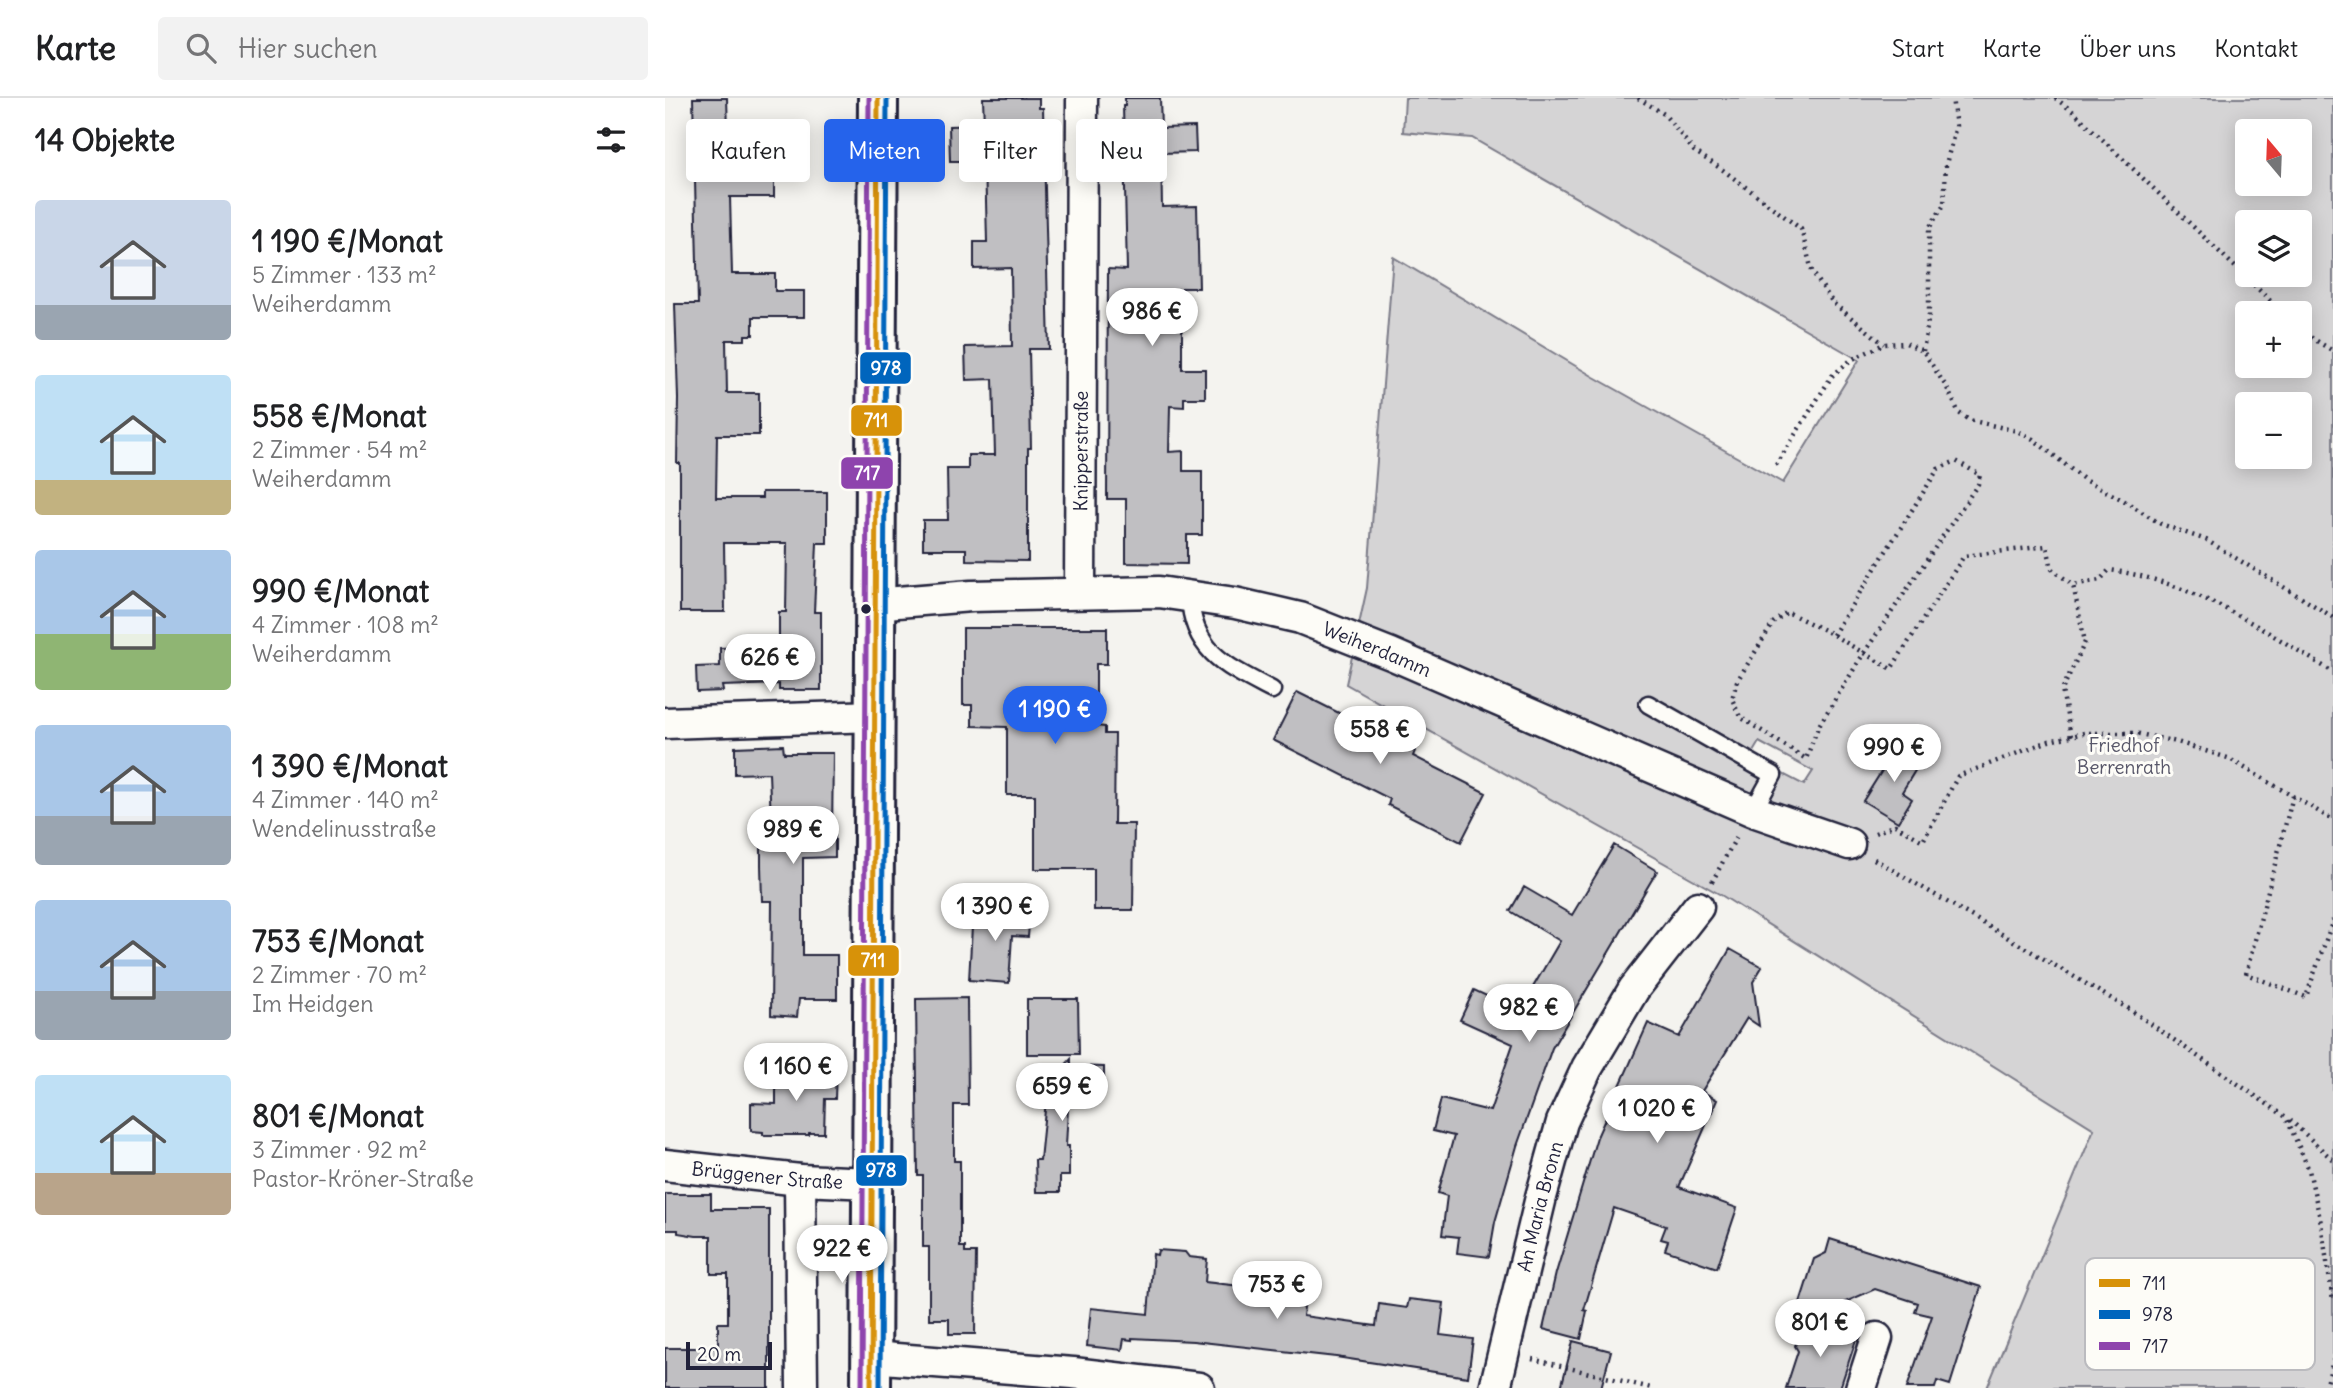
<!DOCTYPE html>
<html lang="de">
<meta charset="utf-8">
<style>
:root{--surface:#fff;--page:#f2f2f2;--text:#202124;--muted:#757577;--line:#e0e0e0;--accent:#2563eb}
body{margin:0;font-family:Delius,sans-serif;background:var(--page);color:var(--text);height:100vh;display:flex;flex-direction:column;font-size:26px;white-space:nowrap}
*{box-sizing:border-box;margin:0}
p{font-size:23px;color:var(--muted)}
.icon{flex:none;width:38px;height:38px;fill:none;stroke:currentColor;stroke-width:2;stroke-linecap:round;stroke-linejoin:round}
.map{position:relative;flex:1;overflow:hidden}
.side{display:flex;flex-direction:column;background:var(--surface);width:665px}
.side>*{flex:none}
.banner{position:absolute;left:21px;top:21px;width:665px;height:63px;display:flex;gap:14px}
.needle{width:46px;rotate:341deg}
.buttons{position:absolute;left:1570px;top:21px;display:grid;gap:14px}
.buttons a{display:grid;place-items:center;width:77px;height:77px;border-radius:7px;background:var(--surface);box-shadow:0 4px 18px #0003;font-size:35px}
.scale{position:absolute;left:21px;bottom:18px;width:86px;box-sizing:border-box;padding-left:7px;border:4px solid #22223b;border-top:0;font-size:19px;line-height:24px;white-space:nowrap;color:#22223b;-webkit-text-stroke:5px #fdfcf7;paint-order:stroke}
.price{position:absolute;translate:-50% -60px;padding:0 16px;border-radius:24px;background:#fff;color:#222;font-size:23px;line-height:46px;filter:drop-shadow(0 2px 4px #0008)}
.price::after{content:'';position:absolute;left:50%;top:42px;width:21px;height:16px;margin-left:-10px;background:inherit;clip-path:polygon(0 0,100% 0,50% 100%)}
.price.active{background:var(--accent);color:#fff}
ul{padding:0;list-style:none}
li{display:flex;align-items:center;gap:21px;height:175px;padding:0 35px}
li span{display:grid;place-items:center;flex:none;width:196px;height:140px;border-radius:7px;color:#555}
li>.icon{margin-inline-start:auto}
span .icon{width:84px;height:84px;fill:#fffc;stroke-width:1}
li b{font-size:30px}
h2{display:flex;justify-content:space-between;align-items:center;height:84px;padding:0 35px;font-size:30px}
.pill{padding:0 24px;border-radius:7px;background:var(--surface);box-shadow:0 4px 18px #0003;font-size:24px;line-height:63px}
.pill.active{background:var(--accent);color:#fff}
header{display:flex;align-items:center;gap:42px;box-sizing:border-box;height:98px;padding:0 35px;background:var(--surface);border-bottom:2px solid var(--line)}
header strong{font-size:33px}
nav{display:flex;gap:38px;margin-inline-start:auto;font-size:24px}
.search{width:490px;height:63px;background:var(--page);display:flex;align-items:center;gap:18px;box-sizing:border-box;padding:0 24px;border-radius:7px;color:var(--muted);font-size:26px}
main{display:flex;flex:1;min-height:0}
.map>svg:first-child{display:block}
.green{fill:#d5d4d5;stroke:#7c7b88;stroke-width:2;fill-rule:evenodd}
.building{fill:#c0bfc2;stroke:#22223b;stroke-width:2}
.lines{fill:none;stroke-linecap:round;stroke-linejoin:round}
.service-casing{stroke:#22223b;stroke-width:21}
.minor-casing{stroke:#22223b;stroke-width:35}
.secondary-casing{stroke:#22223b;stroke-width:44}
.path{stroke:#22223b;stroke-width:4.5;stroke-dasharray:2 5;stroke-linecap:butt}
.service{stroke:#fdfcf7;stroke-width:16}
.minor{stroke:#fdfcf7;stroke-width:30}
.secondary{stroke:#fdfcf7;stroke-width:38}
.bus-1-casing{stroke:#fdfcf7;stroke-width:10}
.bus-2-casing{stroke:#fdfcf7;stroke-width:10}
.bus-3-casing{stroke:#fdfcf7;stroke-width:10}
.bus-1{stroke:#d79209;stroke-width:5}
.bus-2{stroke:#0065bd;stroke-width:5}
.bus-3{stroke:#8e44ad;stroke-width:5}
.bus-dot{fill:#22223b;stroke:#fdfcf7;stroke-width:2.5}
.labels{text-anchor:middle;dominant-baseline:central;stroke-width:6;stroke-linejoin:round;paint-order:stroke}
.street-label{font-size:19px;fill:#22223b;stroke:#fdfcf7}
.park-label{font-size:19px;fill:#585769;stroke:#fdfcf7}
.key{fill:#fdfcf7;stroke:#bbbbbf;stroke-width:2}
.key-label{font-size:19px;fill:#22223b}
.line-badge{stroke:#fdfcf7;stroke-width:2.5}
.badge-label{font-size:19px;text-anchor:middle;font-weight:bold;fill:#fff}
</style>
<header>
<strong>Karte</strong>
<div class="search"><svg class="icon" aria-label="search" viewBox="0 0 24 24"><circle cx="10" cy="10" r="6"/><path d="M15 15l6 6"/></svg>Hier suchen</div>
<nav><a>Start</a><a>Karte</a><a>Über uns</a><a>Kontakt</a></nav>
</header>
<main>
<section class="side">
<h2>14 Objekte<svg class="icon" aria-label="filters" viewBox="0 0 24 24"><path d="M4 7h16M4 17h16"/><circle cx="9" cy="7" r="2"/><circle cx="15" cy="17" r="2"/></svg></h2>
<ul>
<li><span style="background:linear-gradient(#c9d6e8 75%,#9aa5b1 0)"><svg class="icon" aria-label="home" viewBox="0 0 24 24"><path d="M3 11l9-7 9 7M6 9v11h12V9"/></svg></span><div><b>1 190 €/Monat</b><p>5 Zimmer · 133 m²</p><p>Weiherdamm</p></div></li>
<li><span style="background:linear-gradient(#bfe0f5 75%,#c2b280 0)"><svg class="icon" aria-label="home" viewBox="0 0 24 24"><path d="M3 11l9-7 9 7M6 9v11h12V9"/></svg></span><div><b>558 €/Monat</b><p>2 Zimmer · 54 m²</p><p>Weiherdamm</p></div></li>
<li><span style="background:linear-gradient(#a9c7e8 60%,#8fb573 0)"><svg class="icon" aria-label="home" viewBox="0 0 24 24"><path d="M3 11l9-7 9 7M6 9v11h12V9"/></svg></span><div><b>990 €/Monat</b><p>4 Zimmer · 108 m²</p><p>Weiherdamm</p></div></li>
<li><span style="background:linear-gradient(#a9c7e8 65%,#9aa5b1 0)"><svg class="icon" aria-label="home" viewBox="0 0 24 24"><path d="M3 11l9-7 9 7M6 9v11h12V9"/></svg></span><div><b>1 390 €/Monat</b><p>4 Zimmer · 140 m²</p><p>Wendelinusstraße</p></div></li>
<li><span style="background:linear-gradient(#a9c7e8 65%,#9aa5b1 0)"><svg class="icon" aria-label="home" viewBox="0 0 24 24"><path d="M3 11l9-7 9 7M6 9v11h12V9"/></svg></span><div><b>753 €/Monat</b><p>2 Zimmer · 70 m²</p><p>Im Heidgen</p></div></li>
<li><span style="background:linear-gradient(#bfe0f5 70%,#b9a48a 0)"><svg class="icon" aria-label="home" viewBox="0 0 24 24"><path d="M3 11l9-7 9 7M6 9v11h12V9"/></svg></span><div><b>801 €/Monat</b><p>3 Zimmer · 92 m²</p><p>Pastor-Kröner-Straße</p></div></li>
</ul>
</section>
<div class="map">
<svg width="1668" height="1290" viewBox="0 0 1668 1290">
<rect width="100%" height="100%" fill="#f4f3ef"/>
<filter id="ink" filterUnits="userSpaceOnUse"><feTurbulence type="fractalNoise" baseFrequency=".0143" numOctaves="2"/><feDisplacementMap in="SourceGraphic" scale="14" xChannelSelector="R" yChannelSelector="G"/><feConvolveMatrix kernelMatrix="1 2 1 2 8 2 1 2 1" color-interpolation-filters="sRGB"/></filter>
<g filter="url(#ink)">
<path class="green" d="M 740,0 L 1668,0 L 1668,1290 L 1322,1290 L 1429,1031 L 1056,797 L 681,586 L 702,490 L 728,159 L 929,279 L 1118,385 L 1194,262 L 807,40 L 738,34 ZM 1582,33 L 1634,33 L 1634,86 L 1582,86 ZM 1582,124 L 1634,124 L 1634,177 L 1582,177 ZM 1582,215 L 1634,215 L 1634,268 L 1582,268 ZM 1582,306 L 1634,306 L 1634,359 L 1582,359 ZM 1094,644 L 1148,673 L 1139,687 L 1085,659 Z"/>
<path class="building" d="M 28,0 L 62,0 L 64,64 L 109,64 L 109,99 L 65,99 L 67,176 L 110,176 L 110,193 L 139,193 L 139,219 L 88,219 L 88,237 L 80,237 L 80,242 L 61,242 L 62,295 L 94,295 L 94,337 L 52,337 L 51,400 L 97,400 L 97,394 L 162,394 L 162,445 L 152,445 L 149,514 L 156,514 L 156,592 L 114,592 L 114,586 L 57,588 L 58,593 L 32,594 L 31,569 L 55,568 L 55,550 L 114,548 L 114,514 L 121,514 L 122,445 L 59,445 L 60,514 L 15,514 L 15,365 L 12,365 L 13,300 L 10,206 L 33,206 Z
M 318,0 L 374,0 L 374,10 L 378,10 L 384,251 L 364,251 L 366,350 L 363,350 L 363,463 L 301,462 L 301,451 L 258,451 L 258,422 L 283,422 L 282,371 L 303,371 L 303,357 L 330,357 L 328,281 L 301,282 L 300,249 L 347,248 L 346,170 L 309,171 L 309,144 L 322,144 L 320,63 L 285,63 L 284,28 L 319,27 Z
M 460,0 L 495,0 L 496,30 L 530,29 L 531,54 L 496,55 L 497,109 L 532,108 L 534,190 L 517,190 L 517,271 L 540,271 L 540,300 L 519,300 L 519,309 L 505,308 L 504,354 L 518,353 L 518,373 L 537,373 L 537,437 L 522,437 L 522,466 L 461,465 L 461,401 L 442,401 L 443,171 L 462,172 L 458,8 L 460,8 Z
M 298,530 L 442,530 L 442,566 L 431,566 L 431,628 L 440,629 L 440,636 L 450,636 L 449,726 L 469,726 L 468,812 L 429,812 L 429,771 L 370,771 L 370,697 L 342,697 L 342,629 L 307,628 L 307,607 L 298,607 Z
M 632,594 L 750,653 L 748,658 L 821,695 L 796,744 L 723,707 L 725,701 L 608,642 Z
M 118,647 L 119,655 L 168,655 L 167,737 L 170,737 L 170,759 L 138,760 L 138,857 L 172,857 L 172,901 L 134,901 L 132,919 L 106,917 L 107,803 L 97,803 L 96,767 L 96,723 L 106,723 L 104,675 L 70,676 L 70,649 Z
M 1233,647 L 1257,661 L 1237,694 L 1247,701 L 1233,724 L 1198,703 Z
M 949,747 L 992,773 L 887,950 L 852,1048 L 830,1124 L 824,1159 L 792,1155 L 794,1139 L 777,1137 L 782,1098 L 773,1095 L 789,1038 L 768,1033 L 776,1001 L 825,1013 L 848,946 L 795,922 L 809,892 L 854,913 L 895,843 L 845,813 L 859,789 L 907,817 Z
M 308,811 L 365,815 L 363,839 L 347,838 L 344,885 L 304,882 Z
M 1065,851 L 1097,869 L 1088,884 L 1094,928 L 1082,920 L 1037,993 L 1052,1002 L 1014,1089 L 1072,1110 L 1052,1170 L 1000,1152 L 1003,1143 L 996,1141 L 1001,1128 L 949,1110 L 919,1212 L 922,1213 L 916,1241 L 878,1231 L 891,1175 L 932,1039 L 983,925 L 1014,939 Z
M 302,900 L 303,1007 L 289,1007 L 289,1063 L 295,1063 L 295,1149 L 300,1149 L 300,1155 L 311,1155 L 310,1236 L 284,1236 L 284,1221 L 264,1221 L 264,1149 L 258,1149 L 258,1078 L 253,1078 L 251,901 Z
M 362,901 L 413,901 L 414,956 L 362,956 Z
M 406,961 L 406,968 L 439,969 L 439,993 L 404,992 L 401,1048 L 404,1048 L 404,1078 L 395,1078 L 395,1094 L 371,1094 L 370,1062 L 375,1062 L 382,992 L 377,992 Z
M 111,970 L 171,971 L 170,1001 L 160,1001 L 159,1035 L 144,1035 L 144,1037 L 98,1037 L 98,1034 L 86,1033 L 86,1005 L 111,1006 Z
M 0,1096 L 46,1096 L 46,1111 L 104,1111 L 104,1290 L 0,1290 L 0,1250 L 53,1250 L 53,1225 L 63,1225 L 63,1176 L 46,1176 L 46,1138 L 31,1138 L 13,1135 L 13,1132 L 0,1132 Z
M 1165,1141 L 1316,1189 L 1285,1287 L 1272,1283 L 1270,1290 L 1242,1290 L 1267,1218 L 1250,1214 L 1253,1205 L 1210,1191 L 1128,1227 L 1149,1161 L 1161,1155 Z
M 493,1152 L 520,1154 L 524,1159 L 542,1161 L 540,1184 L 612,1192 L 614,1170 L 643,1174 L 638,1218 L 711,1228 L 714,1206 L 742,1210 L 744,1201 L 779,1205 L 775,1237 L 808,1241 L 803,1279 L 671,1259 L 528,1243 L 467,1240 L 467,1242 L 459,1241 L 457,1252 L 422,1248 L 426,1210 L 483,1216 L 488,1156 L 492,1157 Z
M 1138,1224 L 1191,1242 L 1175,1290 L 1121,1290 L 1133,1253 L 1130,1248 Z
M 908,1243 L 946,1253 L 936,1290 L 896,1290 Z"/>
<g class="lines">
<g class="service-casing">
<path id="service" d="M 525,498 C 527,554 563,569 607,592
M 983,606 L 1108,677 L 1088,713"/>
</g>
<g class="minor-casing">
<g id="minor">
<path id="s1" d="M 415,495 L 417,0"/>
<path id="s2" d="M 208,506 L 306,498 L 494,494 L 570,505 L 635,520 L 726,556 L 1088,713 L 1184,746"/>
<path d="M 0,625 L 211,618"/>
<path id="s3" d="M 0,1067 L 135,1082 L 207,1085"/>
<path d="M 135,1082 L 137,1290"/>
<path d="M 206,1259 L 408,1275 L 534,1290"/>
<path id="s4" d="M 830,1290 L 876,1099 L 897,1024 L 922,970 L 969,891 L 1033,809"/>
<path d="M 1196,1290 L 1212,1240"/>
</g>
</g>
<g class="secondary-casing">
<path id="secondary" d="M 206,1290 L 213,0"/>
</g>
<path class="path" d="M 973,0 L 999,16 L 1029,53 L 1058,72 L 1136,131 L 1147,173 L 1168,205 L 1219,246
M 1390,0 L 1410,15 L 1618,215
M 1634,232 L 1668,253
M 1258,253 L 1264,217 L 1264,130 L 1279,107 L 1281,66 L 1291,28 L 1287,0
M 1111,367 L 1167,278 L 1186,262 L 1219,246 L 1241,245 L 1258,253 L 1282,290 L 1294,315 L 1304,322 L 1352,333 L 1368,341 L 1421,383 L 1458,402 L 1496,426 L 1541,442 L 1668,519
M 1168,537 L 1273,371 L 1291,363 L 1315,377 L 1313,386 L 1199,555 L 1153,629 L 1141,661 L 1075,619 L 1067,601 L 1072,583 L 1109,524 L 1122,514 L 1163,534 L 1168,537 L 1226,571 L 1299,458 L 1382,448 L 1387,471 L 1408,487
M 1406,638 L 1397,592 L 1420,544 L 1408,487 L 1435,482 L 1444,472 C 1528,483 1597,531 1668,574
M 1628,698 L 1581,876 L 1641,899 L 1668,822
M 1210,735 L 1230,727 L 1258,743 L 1293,678 L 1384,643 L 1419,635 L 1470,635 L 1512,644 L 1563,660 L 1668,722
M 1209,761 L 1464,911 L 1621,1019 L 1644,1072 L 1656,1125 L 1668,1203
M 1047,784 L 1073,736
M 1625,1022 L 1668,1062
M 867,1261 L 986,1290
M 1661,1290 L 1668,1262"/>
<use href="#service" class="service"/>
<use href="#minor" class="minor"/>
<use href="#secondary" class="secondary"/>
<g class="bus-1-casing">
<path id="bus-1" d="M 206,1290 L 213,0"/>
</g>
<g class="bus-2-casing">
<path id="bus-2" d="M 215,1290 L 222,0"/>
</g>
<g class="bus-3-casing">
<path id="bus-3" d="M 197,1290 L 204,0"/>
</g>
<use href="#bus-1" class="bus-1"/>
<use href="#bus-2" class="bus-2"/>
<use href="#bus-3" class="bus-3"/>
</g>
</g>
<circle class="bus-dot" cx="201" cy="511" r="6"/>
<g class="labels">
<g class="street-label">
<text stroke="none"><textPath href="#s1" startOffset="142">Knipperstraße</textPath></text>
<text stroke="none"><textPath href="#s2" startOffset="513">Weiherdamm</textPath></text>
<text stroke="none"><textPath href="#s3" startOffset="103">Brüggener Straße</textPath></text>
<text stroke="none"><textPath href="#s4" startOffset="187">An Maria Bronn</textPath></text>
</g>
<g class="park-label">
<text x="1459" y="647">Friedhof<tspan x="1459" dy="22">Berrenrath</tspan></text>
</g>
</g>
<rect x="1420" y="1160" width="230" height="112" rx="10" class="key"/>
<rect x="1434" y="1181" width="31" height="8" fill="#d79209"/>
<rect x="1434" y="1212" width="31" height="9" fill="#0065bd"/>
<rect x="1434" y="1244" width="31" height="8" fill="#8e44ad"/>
<g class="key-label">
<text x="1477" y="1192">711</text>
<text x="1477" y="1223">978</text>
<text x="1477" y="1255">717</text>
</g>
<g class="line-badge">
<rect x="194" y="253" width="53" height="34" rx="7" fill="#0065bd"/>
<rect x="185" y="306" width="53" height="33" rx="7" fill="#d79209"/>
<rect x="175" y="358" width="54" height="34" rx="7" fill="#8e44ad"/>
<rect x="182" y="846" width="53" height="33" rx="7" fill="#d79209"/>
<rect x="190" y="1056" width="53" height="33" rx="7" fill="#0065bd"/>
</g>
<g class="badge-label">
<text x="221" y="277">978</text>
<text x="211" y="329">711</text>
<text x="202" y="382">717</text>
<text x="208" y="869">711</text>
<text x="216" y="1079">978</text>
</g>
</svg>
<div class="buttons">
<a><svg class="needle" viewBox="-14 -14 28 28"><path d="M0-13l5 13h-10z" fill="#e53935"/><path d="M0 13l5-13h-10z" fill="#757577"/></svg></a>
<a><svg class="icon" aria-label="layers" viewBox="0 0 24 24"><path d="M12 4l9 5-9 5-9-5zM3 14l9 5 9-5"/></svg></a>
<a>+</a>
<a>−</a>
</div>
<div class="scale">20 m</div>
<b class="price" style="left:487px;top:250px">986 €</b>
<b class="price" style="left:105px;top:596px">626 €</b>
<b class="price active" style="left:390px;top:648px">1 190 €</b>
<b class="price" style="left:715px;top:668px">558 €</b>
<b class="price" style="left:1229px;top:686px">990 €</b>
<b class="price" style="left:128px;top:768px">989 €</b>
<b class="price" style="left:330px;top:845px">1 390 €</b>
<b class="price" style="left:864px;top:946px">982 €</b>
<b class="price" style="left:131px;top:1005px">1 160 €</b>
<b class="price" style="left:397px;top:1025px">659 €</b>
<b class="price" style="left:992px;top:1047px">1 020 €</b>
<b class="price" style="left:177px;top:1187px">922 €</b>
<b class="price" style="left:612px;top:1223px">753 €</b>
<b class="price" style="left:1155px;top:1261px">801 €</b>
<div class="banner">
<a class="pill">Kaufen</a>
<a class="pill active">Mieten</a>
<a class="pill">Filter</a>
<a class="pill">Neu</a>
</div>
</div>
</main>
